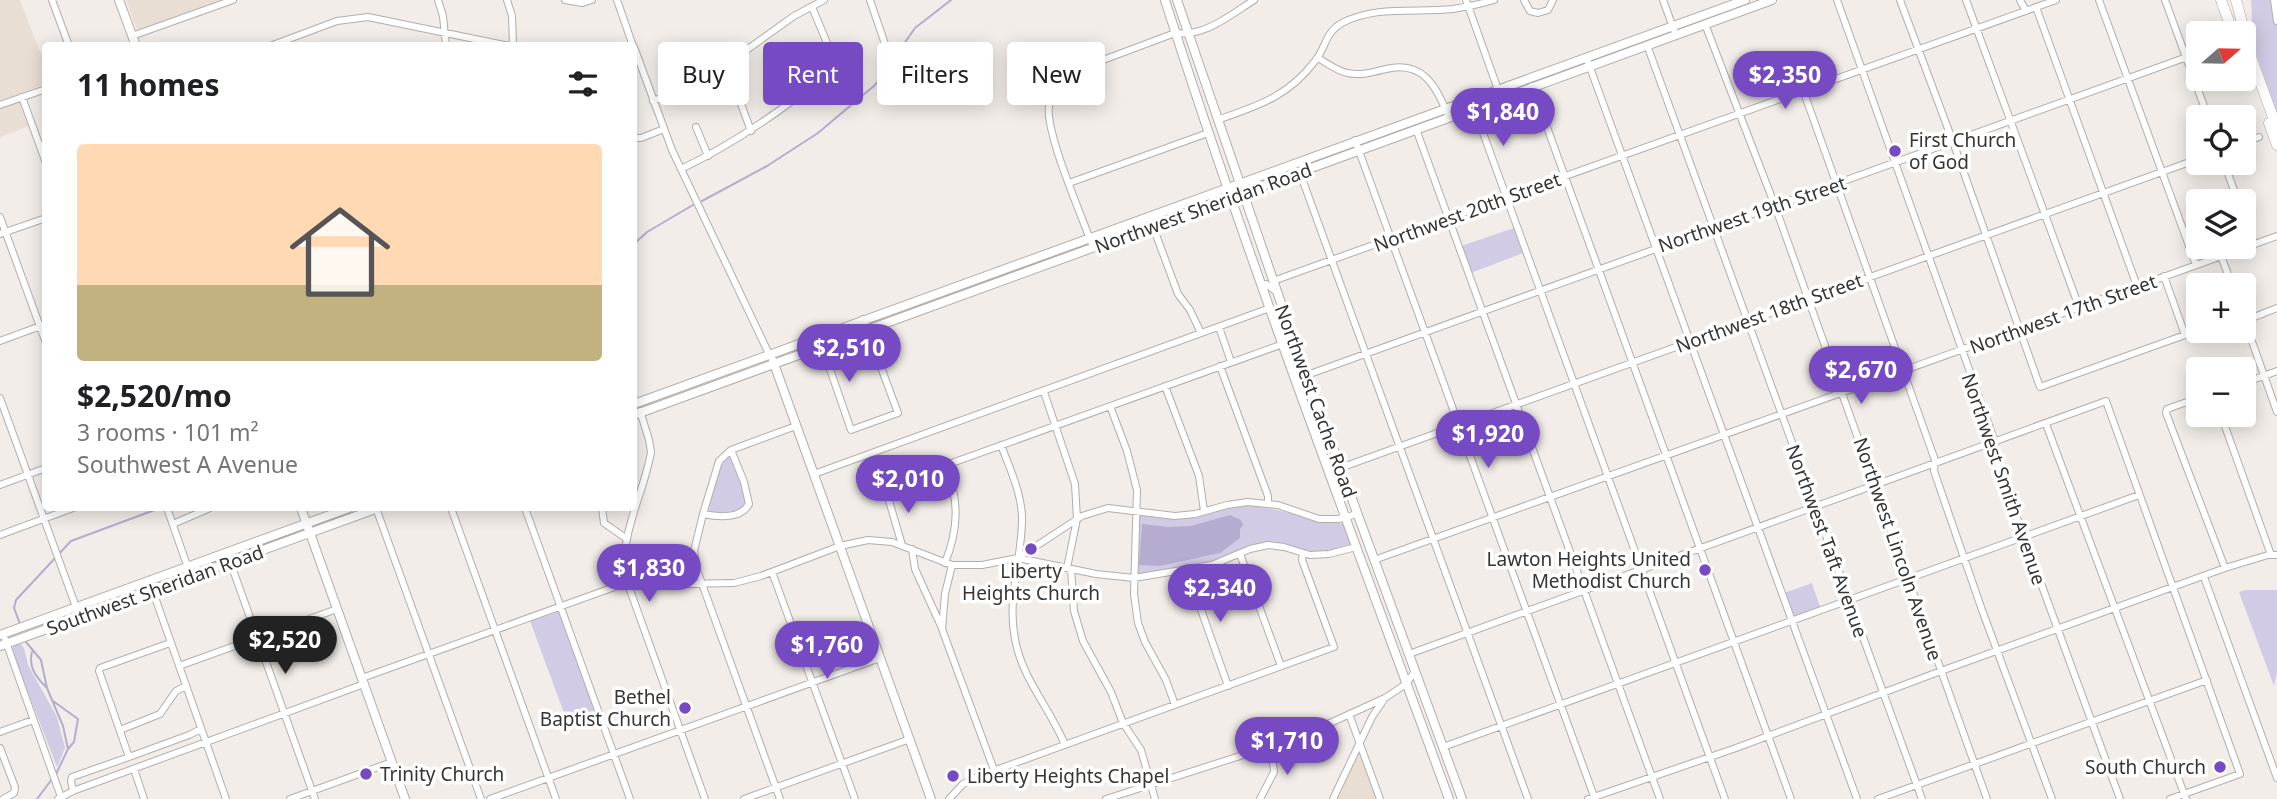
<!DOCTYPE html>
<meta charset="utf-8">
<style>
:root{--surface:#fff;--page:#f2f2f2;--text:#202124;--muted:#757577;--line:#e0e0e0;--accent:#764ac2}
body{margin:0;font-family:"Noto Sans",sans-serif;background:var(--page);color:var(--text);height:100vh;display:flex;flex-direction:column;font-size:26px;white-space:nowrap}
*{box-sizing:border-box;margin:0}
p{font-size:23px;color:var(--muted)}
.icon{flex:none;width:38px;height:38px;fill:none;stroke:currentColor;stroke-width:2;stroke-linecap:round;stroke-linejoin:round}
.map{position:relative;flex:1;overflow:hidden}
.drawer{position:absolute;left:42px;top:42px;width:595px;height:469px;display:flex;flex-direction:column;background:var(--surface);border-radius:7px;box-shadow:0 4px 18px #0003}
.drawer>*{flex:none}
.top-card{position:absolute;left:658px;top:42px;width:665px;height:63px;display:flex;gap:14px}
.needle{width:46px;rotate:70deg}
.tools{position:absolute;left:2186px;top:21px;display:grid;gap:14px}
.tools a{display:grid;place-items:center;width:70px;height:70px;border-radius:7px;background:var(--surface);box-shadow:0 4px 18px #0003;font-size:35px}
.price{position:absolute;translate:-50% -60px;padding:0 16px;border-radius:24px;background:var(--accent);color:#fff;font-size:23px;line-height:46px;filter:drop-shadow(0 2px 4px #0008)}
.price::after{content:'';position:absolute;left:50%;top:42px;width:21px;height:16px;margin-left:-10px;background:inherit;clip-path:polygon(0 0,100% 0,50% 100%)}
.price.selected{background:#222;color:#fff}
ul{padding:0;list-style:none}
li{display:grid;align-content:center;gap:14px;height:371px;padding:0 35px}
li+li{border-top:2px solid var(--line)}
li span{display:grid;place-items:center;height:217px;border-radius:7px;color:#555}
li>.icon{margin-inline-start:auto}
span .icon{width:126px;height:126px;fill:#fffc;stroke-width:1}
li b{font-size:30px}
h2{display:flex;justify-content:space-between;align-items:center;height:84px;padding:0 35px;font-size:30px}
.pill{padding:0 24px;border-radius:7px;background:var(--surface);box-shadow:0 4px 18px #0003;font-size:24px;line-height:63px}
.pill.selected{background:var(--accent);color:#fff}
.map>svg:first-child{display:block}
.built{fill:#e9ded4}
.green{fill:#d1cbe5}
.water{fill:#b5acd0}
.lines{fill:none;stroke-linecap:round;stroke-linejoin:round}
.stream{stroke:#b5acd0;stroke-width:2}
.minor-casing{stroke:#b3aeaa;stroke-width:8}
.major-casing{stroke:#b3aeaa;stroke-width:10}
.highway-casing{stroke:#b3aeaa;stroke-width:11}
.minor{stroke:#fff;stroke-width:6}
.major{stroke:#fff;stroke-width:8}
.highway{stroke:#fff;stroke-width:10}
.poi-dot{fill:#764ac2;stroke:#fff;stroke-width:2.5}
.labels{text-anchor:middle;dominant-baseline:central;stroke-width:7;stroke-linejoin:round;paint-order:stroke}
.poi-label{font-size:19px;fill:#373533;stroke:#fff;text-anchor:start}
.street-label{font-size:19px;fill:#373533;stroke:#fff}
</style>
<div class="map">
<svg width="2277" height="799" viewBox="0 0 2277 799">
<rect width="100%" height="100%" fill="#f2ede8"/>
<path class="built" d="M 0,0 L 20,0 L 40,52 L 46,50 L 45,85 L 18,94 L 29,126 L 0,137 Z
M 126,0 L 223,0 L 137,30 Z
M 1359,751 L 1378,799 L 1336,799 L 1357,752 Z"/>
<path class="green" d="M 2251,0 L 2277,0 L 2277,114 L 2247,26 L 2252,20 Z
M 1514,228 L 1523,253 L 1471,273 L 1461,246 Z
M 731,455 C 738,472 748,490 745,508 L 738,512 L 711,512 L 709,510 C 714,492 715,466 731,455 Z
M 1241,505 C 1277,506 1308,521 1344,523 L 1351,544 L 1324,552 L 1313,552 L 1280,543 L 1270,542 L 1217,562 L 1138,575 L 1139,514 L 1177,518 L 1200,516 Z
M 1812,583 L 1820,607 L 1794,616 L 1784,593 Z
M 2246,590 L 2277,590 L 2277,672 L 2274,686 L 2239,592 Z
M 560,611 L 596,710 L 567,721 L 530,621 Z
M 19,642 L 24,648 L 28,665 L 57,717 L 65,748 L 57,767 L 12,651 L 14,644 Z"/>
<path class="water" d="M 1230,515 L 1241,520 L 1243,525 L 1240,529 L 1240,538 L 1220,553 L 1160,566 L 1139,565 L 1142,524 L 1168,527 L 1191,526 Z"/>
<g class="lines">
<path class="stream" d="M 702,201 L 767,166 L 818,133 L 875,85 L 915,28 L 951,0
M 634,244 L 647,232 L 693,205
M 20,624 L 14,608 L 16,600 L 71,541 L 160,508
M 26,642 L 41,660 L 47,688 L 63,726 L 68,749 L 56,774
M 32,652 C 28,667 36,677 46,687
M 53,701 L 78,719 L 74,742 L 68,749
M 37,799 L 52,779"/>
<g class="minor-casing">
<path id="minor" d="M 52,0 L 69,46
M 438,0 L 443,16 L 446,46
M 507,0 L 512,16 L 513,46
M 565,0 L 582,3 L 592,0
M 617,0 L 633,46
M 870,0 L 885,44
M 1466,0 L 1501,98
M 1524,0 L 1530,11 L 1538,13 L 1548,10 L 1553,0
M 1663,0 L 1674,30
M 1837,0 L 1995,442 L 1994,455 L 2120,799
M 1900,0 L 1953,142 L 2040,387 L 2185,335 L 2164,276
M 1966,0 L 2079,307
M 2020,0 L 2026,11
M 2099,0 L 2196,265
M 2165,0 L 2208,117
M 2274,0 L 2277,21
M 2036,7 L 2137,286
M 1705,24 L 1775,206 L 1987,799
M 132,36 L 233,0
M 1647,45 L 1922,799
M 270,46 L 337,21 L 368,17 L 509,46
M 634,47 L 672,150 L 769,354
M 1318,58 C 1327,63 1338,72 1348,73 C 1360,76 1374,72 1386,69 C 1424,60 1436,87 1449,117
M 1588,62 L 1857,799
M 780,64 L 795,101
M 1532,86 L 1791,799
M 1803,90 L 1935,460 L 1934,471 L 1982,610 L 2052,799
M 738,96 L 751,131
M 22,97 L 46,163
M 653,101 L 689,87 L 713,74 L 794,16 L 824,0
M 0,105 L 46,89
M 1474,108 L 1725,799
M 1217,120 C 1257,106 1288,97 1315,61 C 1326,48 1325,32 1342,23 C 1376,5 1416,13 1453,9 C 1466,7 1481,4 1494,0
M 696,127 L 708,156
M 1416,129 L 1660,799
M 634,138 L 641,138 L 664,129
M 1355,140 L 1595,799
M 2244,142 L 2259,137
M 2224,163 L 2238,201
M 681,169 C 738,142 787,106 837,67 L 812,7
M 1300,173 L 1528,799
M 1069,183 L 1208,133
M 2244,216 L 2254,244
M 0,217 L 46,343
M 1152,224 L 1178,294 L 1190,310 L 1201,333
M 0,234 L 46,218
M 1091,242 C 1081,214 1045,132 1049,106 C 1052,89 1065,77 1079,69 L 1175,33 C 1205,37 1230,15 1254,0
M 2221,256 L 2232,285
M 1273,281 L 2056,0
M 1262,285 L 1266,284 L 1278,293
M 2244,319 L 2277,412
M 2244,321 L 2277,308
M 1219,327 L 1231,362
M 0,341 L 46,324
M 822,346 L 851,430 L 898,413 L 863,319
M 1220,366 L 1268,496 L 1268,504
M 1307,375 L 2198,53
M 2244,383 L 2277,371
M 1165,386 L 1199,476 L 1204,511
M 1044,392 L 1075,484 L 1077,519 L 1067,568
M 0,398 L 80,618
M 2198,398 L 2167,409 L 2166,413 L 2225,568
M 1110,406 L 1127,451 L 1137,490 L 1134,594 L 1138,623 L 1145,642 L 1166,680 L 1175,705
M 640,411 L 649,440 L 651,452 C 644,493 620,533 625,576 L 705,799
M 2221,415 L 2271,555
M 2046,424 L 2186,799
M 1001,445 C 1010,469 1023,496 1022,522 C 1021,562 1007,599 1015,639 C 1022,679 1050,708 1065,745
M 1329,472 L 2198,159
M 814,474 L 1270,308
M 0,485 L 46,468
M 167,508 L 188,568
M 376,508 L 481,799
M 451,508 L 556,799
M 525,508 L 630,799
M 602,508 L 604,523 L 627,539
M 703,514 C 718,517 741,519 749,504 L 744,482 L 731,450
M 173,524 L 210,508
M 0,535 L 73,508
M 902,545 L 885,487 L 1294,340
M 912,549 L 915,569 L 941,626
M 227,553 L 315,799
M 1240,554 L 1281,666
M 1018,558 L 1096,574 L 1134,578 L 1212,565 L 1250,549 L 1268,545 L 1284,547 L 1310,555 L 1329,554 L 1356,547
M 1374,560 C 1676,454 1976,344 2277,236
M 945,563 C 959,528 959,500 946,465
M 952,565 L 945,594 L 942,629 L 994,770
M 1071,569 L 1074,611 L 1083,641 L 1111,692 L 1123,723 L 1141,750 L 1155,799
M 1187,570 L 1228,686
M 772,572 L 855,799
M 2204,577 L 2277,778
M 151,586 L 226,799
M 5,639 L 61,797
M 1409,654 L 2106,401 L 2240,774 L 2170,799
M 179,666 L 337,609
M 362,678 L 620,585 L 734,583 L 761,576 L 840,546 L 868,540 L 892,542 L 952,565 L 982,565 L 1018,558 L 1082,516 L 1108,508 L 1175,516 L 1195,514 L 1227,505 L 1248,502 L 1278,505 L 1319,519 L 1338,519 L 1357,514
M 1349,714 L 1380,799
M 120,730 L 160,714 L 176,691 L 186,686
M 0,732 L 33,720
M 1443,747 L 2139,495
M 0,748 L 15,787 L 14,793 L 3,799
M 129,757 L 189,735 L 201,729
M 134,769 L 144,799
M 73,791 L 71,781 L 72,777 L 129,757 L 99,671 L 100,668 L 170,643
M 58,799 L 73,791 L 364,684
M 290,799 L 392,762
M 490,799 L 880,658
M 744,799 L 910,739
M 780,799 L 697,570 L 694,551 L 703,514 L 719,461 L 731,450 L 796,426
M 949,799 L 963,784 L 982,775 L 1334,647 L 1302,560 L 1303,554
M 1106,799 L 1271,746 L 1328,724 L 1385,698 L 1406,684 L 1415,671
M 1260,799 L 1274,772 L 1271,746
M 1333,799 L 1372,717 L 1385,698
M 1588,799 L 1736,748 L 1941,671 L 2225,568 L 2268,555 L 2277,555
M 1878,799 L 2207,680"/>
</g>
<g class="major-casing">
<path id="major" d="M 119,0 L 136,46
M 1165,0 C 1251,269 1352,534 1449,799
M 1177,0 L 1293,338 L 1462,799
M 773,361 L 931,799
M 634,404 L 1745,0
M 634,415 L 1772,0
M 301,508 L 405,799
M 0,635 L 349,508
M 0,646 L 378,508"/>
</g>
<g class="highway-casing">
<path id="highway" d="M 2221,0 L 2233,33
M 2236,0 L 2252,60 L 2277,128
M 2244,61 L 2252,78
M 2269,123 L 2277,145"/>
</g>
<use href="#minor" class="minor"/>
<use href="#major" class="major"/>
<use href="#highway" class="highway"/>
</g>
<g class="poi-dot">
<circle cx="1895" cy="151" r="7"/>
<circle cx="1031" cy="549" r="7"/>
<circle cx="1705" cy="570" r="7"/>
<circle cx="685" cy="708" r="7"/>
<circle cx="2220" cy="767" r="7"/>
<circle cx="366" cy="774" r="7"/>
<circle cx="953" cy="776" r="7"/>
</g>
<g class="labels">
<g class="poi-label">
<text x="1909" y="140">First Church<tspan x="1909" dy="22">of God</tspan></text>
<text x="1691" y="559" text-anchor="end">Lawton Heights United<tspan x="1691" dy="22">Methodist Church</tspan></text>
<text x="1031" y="571" text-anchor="middle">Liberty<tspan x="1031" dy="22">Heights Church</tspan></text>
<text x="671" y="697" text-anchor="end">Bethel<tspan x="671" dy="22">Baptist Church</tspan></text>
<text x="2206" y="767" text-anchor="end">South Church</text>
<text x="380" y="774">Trinity Church</text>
<text x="967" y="776">Liberty Heights Chapel</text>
</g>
<g class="street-label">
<text transform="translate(1203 208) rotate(-20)">Northwest Sheridan Road</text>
<text transform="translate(1467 212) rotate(-20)">Northwest 20th Street</text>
<text transform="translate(1752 214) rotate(-19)">Northwest 19th Street</text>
<text transform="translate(1769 313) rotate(-20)">Northwest 18th Street</text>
<text transform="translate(2063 314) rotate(-20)">Northwest 17th Street</text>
<text transform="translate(1316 401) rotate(70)">Northwest Cache Road</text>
<text transform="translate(2004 479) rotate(71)">Northwest Smith Avenue</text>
<text transform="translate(1827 541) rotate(70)">Northwest Taft Avenue</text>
<text transform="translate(1898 549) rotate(71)">Northwest Lincoln Avenue</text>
<text transform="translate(155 590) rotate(-20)">Southwest Sheridan Road</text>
</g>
</g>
</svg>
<div class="tools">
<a><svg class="needle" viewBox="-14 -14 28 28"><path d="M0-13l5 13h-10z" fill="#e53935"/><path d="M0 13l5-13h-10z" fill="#757577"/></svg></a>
<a><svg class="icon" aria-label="locate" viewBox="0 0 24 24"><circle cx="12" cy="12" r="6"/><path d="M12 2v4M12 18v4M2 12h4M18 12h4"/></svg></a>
<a><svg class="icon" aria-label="layers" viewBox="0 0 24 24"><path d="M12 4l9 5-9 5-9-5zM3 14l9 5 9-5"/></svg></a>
<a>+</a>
<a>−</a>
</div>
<b class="price" style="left:1785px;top:111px">$2,350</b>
<b class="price" style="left:1503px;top:148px">$1,840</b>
<b class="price" style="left:849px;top:384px">$2,510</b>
<b class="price" style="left:1861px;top:406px">$2,670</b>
<b class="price" style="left:1488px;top:470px">$1,920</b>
<b class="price" style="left:908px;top:515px">$2,010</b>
<b class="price" style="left:649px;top:604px">$1,830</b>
<b class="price" style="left:1220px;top:624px">$2,340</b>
<b class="price selected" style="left:285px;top:676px">$2,520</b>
<b class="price" style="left:827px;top:681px">$1,760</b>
<b class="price" style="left:1287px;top:777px">$1,710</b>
<div class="top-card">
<a class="pill">Buy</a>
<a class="pill selected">Rent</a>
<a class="pill">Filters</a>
<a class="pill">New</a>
</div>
<section class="drawer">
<h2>11 homes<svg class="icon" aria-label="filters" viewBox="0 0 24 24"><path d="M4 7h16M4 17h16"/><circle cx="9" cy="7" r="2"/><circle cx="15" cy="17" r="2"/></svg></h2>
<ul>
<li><span style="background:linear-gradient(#ffd9b3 65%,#c2b280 0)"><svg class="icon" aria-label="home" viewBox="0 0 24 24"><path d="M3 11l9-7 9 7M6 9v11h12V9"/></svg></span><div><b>$2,520/mo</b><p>3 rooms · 101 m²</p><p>Southwest A Avenue</p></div></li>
</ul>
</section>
</div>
